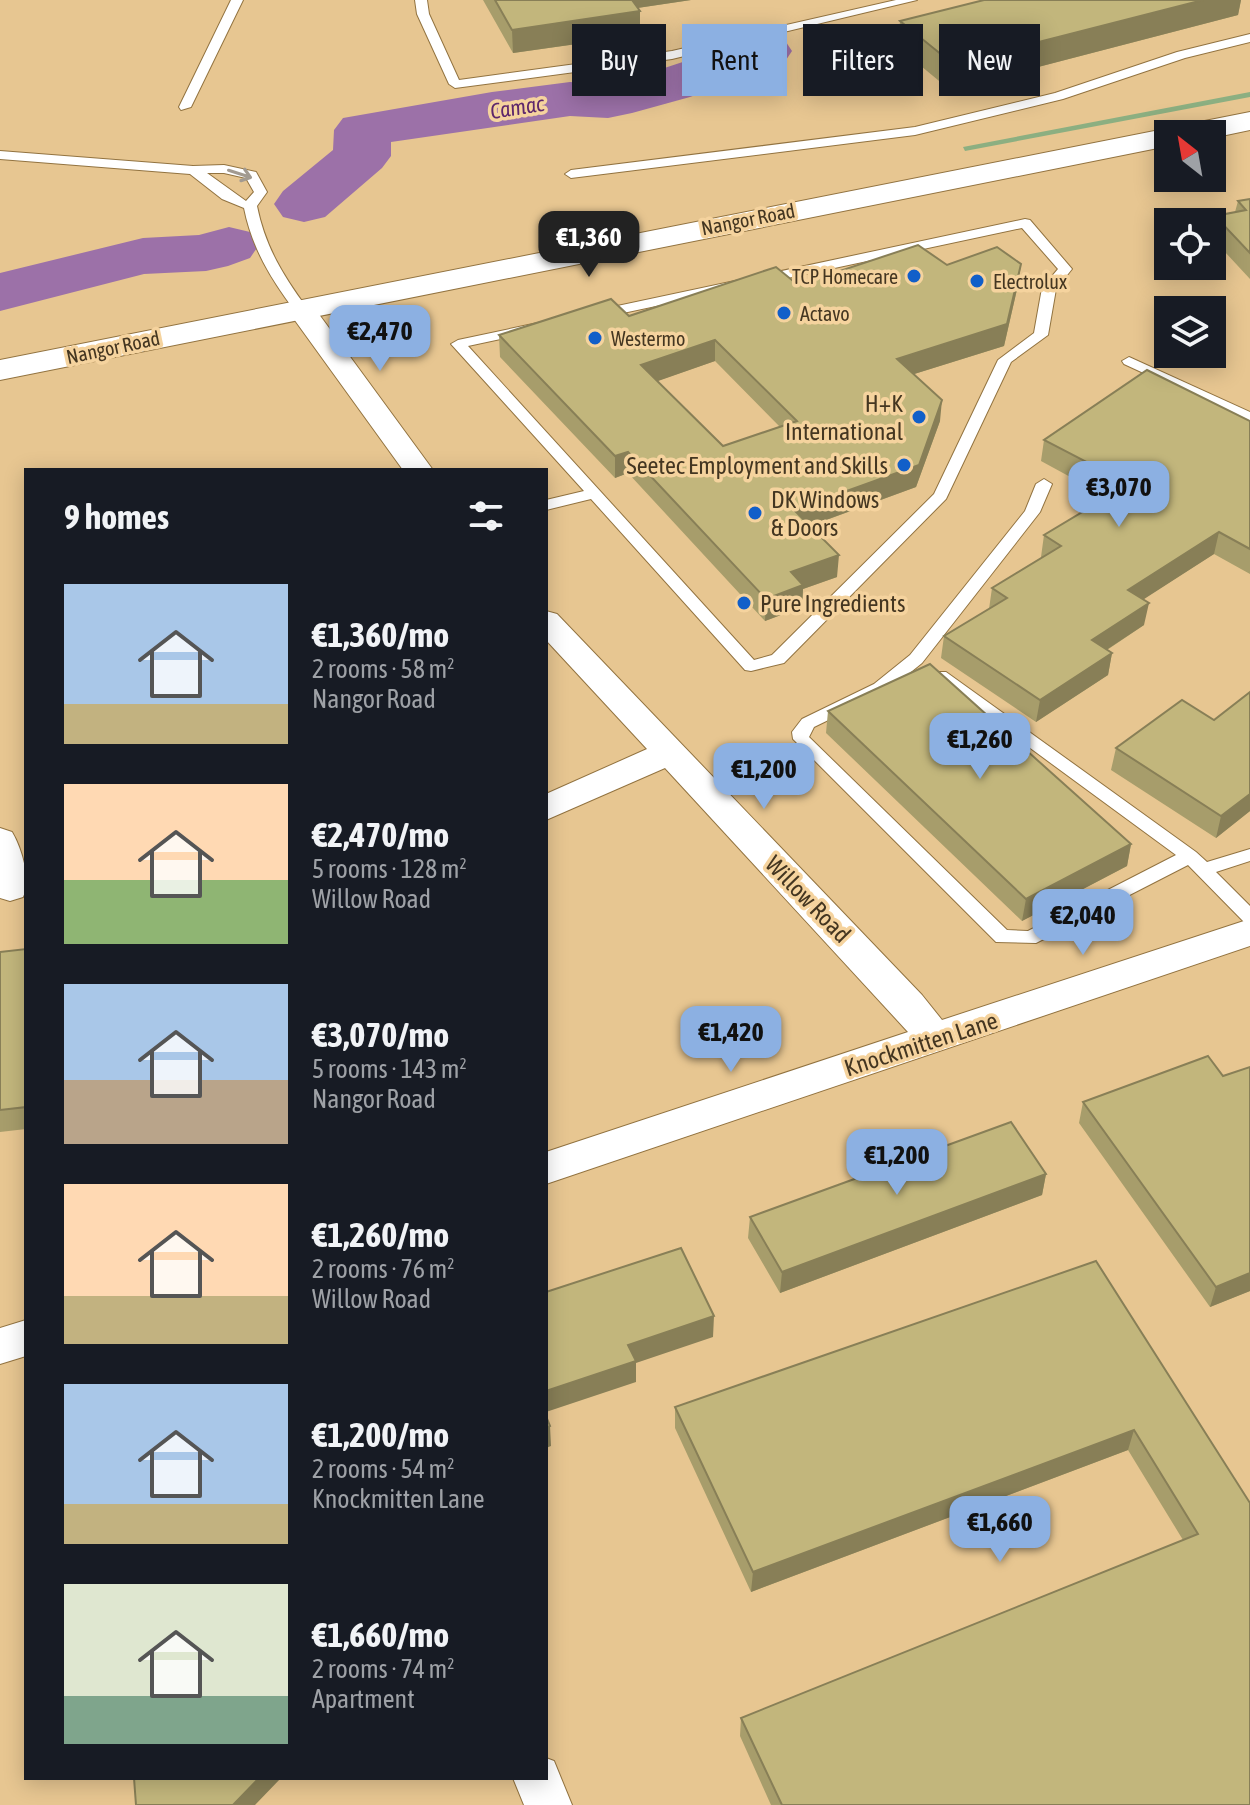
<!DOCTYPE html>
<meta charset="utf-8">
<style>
:root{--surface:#171b24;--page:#20242c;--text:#f1f3f6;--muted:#9ea1a6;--accent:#8cb0e2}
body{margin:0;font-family:"Asap Condensed",sans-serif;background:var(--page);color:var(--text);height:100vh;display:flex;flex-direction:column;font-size:30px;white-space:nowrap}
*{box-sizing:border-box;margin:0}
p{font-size:26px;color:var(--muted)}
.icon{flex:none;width:44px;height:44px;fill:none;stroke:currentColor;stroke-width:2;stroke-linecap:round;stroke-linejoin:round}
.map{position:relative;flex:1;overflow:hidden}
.side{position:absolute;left:24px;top:468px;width:524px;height:1312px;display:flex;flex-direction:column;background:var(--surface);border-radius:0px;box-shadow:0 4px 20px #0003}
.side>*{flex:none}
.guide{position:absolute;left:572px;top:24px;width:558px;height:72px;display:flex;gap:16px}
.needle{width:52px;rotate:329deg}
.controls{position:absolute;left:1154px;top:120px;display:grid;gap:16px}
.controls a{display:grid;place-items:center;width:72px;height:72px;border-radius:0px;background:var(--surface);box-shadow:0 4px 20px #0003;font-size:40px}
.price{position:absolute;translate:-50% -68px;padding:0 18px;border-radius:16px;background:var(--accent);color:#111;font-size:26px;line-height:52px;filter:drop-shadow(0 2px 4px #0008)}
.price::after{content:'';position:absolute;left:50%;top:48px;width:24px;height:18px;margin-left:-12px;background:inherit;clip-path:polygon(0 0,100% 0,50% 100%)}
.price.active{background:#222;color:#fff}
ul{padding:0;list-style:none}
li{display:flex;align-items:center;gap:24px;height:200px;padding:0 40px}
li span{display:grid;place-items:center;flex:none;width:224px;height:160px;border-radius:0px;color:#555}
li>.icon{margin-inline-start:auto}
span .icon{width:96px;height:96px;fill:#fffc;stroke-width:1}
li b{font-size:34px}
h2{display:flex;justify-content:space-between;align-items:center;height:96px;padding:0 40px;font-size:34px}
.pill{padding:0 28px;border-radius:0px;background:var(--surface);box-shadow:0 4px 20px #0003;font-size:28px;line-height:72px}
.pill.active{background:var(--accent);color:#111}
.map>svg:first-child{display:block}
.green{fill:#8caf81}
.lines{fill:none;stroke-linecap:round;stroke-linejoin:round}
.river{fill:#9c71a8;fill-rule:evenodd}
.service-casing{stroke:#927340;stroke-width:2}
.minor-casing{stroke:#927340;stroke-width:2}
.secondary-casing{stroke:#927340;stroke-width:2}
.service{fill:#fff;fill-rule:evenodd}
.minor{fill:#fff;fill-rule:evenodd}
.secondary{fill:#fff;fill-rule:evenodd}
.wall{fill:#a79d6b;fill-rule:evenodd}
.shaded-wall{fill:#887f57}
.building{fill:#c2b67c;stroke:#887f57;stroke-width:2;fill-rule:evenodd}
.oneway{stroke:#a29a90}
.poi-dot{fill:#115fc9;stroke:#f5d39e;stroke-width:3}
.labels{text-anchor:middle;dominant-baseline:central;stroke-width:7;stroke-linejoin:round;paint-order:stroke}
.far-street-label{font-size:20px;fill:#443621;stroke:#f5d39e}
.far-poi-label{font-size:20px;fill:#443621;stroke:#f5d39e;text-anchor:start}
.far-water-label{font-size:22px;font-style:italic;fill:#5d276c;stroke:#f5d39e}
.poi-label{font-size:24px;fill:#443621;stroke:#f5d39e;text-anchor:end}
.street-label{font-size:24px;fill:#443621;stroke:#f5d39e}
</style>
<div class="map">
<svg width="1250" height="1805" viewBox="0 0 1250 1805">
<rect width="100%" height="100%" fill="#e7c691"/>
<path class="green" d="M 1250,92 L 1250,97 L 965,151 L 963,147 Z"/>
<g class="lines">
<path class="river" d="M 765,35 L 784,39 L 792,51 L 784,63 L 690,97 L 632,113 L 608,118 L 570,116 L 391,142 L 391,156 L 382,168 L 325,217 L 304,222 L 283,217 L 274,204 L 283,191 L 333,150 L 334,130 L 343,118 L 492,92 L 570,82 L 602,84 L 628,80 Z
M 229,227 L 250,232 L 259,245 L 250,258 L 228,266 L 206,271 L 144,274 L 0,311 L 0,273 L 143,238 L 199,235 Z"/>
<g class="service-casing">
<path id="service" d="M 231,0 L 243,0 L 191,107 L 181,110 L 179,107 Z
M 415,0 L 427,0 L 429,14 L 459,80 L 672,51 L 896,0 L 917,0 L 672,59 L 455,88 L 449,84 L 417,14 Z
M 1250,34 L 1250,42 L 1185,58 L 1063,99 L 915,135 L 571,178 L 565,174 L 571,170 L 915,127 L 1055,93 L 1177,52 Z
M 0,151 L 193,166 L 224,165 L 256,172 L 267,192 L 257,206 C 265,246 283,276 307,308 L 305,311 L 295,311 C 271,279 252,248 244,208 L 222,199 L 190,174 L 0,159 ZM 207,173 L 224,173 L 246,178 L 254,192 L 246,201 Z
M 1025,219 L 1030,220 L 1072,269 L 1056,289 L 1048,335 L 1011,362 L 946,499 L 784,663 L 751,671 L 745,670 L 591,499 L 546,510 L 546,500 L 584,491 L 451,344 L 458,340 ZM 1022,228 L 1058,269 L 1042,288 L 1034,333 L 998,360 L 934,494 L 772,655 L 754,660 L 468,346 Z
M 1129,357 L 1250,412 L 1250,422 L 1124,364 L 1122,361 Z
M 1044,479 L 1052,484 L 1040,512 L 922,663 L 886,692 L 814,727 L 809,737 L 1007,930 L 1028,931 L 1176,855 L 932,676 L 934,672 L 946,672 L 1196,852 L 1207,862 L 1250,849 L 1250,861 L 1216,872 L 1250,906 L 1250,924 L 1244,922 L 1188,865 L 1036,943 L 996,942 L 793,739 L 792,732 L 802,719 L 874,684 L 910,655 L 1025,511 L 1036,484 Z"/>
</g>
<g class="minor-casing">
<path id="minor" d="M 300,300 L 310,302 L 433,470 L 403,470 L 286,308 L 290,302 Z
M 546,611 L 557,614 L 922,995 L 942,1020 L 1250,919 L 1250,946 L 546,1184 L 546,1152 L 908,1032 L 665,768 L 546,820 L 546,794 L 647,749 L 546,640 Z
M 0,828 L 12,832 C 21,847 32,881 23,897 L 10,901 L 0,898 Z
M 26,1320 L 26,1356 L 0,1364 L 0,1328 Z
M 546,1758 L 554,1761 L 572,1805 L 524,1805 L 513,1778 L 546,1778 Z"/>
</g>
<g class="secondary-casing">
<path id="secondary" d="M 1250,112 L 1250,130 L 1212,138 L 1212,134 L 1168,134 L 1168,146 L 0,380 L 0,360 Z"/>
</g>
<use href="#service" class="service"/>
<use href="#minor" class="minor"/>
<use href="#secondary" class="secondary"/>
</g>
<path class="wall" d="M 483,0 L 691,0 L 637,8 L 640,11 L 640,35 L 513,53 Z
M 984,0 L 1241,0 L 1238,15 L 950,90 L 898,47 L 900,21 Z
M 1250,199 L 1250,279 L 1212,238 L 1215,216 L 1235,212 L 1238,201 Z
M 947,265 L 1018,285 L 1004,346 L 914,374 L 940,421 L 916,487 L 810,526 L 837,577 L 803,589 L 802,607 L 765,621 L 628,473 L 615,478 L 500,357 L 499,335 L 629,316 L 798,285 ZM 715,361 L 780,427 L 723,446 L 657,381 Z
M 1250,421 L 1250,574 L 1214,554 L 1143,599 L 1144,625 L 1107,650 L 1112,653 L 1108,675 L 1036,722 L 941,658 L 944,636 L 989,609 L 992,588 L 1042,557 L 1041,557 L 1044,535 L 1107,497 L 1041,461 L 1044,440 Z
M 828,711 L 1131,844 L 1127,866 L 1022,921 L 826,733 Z
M 1214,720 L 1250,811 L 1216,838 L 1111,770 L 1116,748 Z
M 26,949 L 26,1129 L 0,1132 L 0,952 Z
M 1250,1067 L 1250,1291 L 1210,1307 L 1079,1123 L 1083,1102 L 1223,1076 Z
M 1046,1174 L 1042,1195 L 780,1293 L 748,1238 L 750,1217 Z
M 1096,1261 L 1250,1503 L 1250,1805 L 771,1805 L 740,1736 L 741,1718 L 1183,1540 L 1128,1450 L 751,1592 L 675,1428 L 675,1407 Z"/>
<path class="shaded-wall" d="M 624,0 L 691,0 L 624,10 Z
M 1203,0 L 1241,0 L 1238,15 L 950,90 L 953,64 Z
M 640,11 L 640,35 L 513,53 L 512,30 Z
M 1021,264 L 1018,285 L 1004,346 L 895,380 L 897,359 Z
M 715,340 L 715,361 L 641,387 L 641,365 Z
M 942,400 L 940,421 L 916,487 L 793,532 L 794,510 Z
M 628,452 L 628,473 L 615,478 L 615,456 Z
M 1219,532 L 1214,554 L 1124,612 L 1128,590 Z
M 839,555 L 837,577 L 803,589 L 802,607 L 765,621 L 766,599 L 791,572 Z
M 1149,603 L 1144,625 L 1088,662 L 1092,640 Z
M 1112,653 L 1108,675 L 1036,722 L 1040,700 Z
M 1250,794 L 1250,811 L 1216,838 L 1221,816 Z
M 1131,844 L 1127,866 L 1022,921 L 1026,899 Z
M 1046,1174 L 1042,1195 L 780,1293 L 782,1272 Z
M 1250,1273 L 1250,1291 L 1210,1307 L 1216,1287 Z
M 714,1316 L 713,1337 L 636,1363 L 636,1382 L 546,1412 L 546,1391 L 628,1345 Z
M 550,1426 L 551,1446 L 546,1448 L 546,1428 Z
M 1134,1430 L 1128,1450 L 751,1592 L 753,1572 Z
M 259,1778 L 281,1778 L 255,1805 L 233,1805 Z"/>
<path class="building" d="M 495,0 L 632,0 L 640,11 L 512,30 Z
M 984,0 L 1203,0 L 953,64 L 900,21 Z
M 1250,199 L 1250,253 L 1215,216 L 1246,210 L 1238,201 Z
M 918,245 L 947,265 L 997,247 L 1021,264 L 1007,324 L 897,359 L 942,400 L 919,465 L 794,510 L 839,555 L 791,572 L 803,585 L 766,599 L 628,452 L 615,456 L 499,335 L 611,299 L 629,316 L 776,267 L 798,285 ZM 715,340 L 797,421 L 723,446 L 641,365 Z
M 1147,370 L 1250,421 L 1250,549 L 1219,532 L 1128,590 L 1149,603 L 1092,640 L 1112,653 L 1040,700 L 944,636 L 1007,598 L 992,588 L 1061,546 L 1044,535 L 1129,484 L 1044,440 Z
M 930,664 L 1131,844 L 1026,899 L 828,711 Z
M 1250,692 L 1250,794 L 1221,816 L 1116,748 L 1182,700 L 1214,720 Z
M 26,949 L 26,1107 L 0,1110 L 0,952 Z
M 1208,1056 L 1223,1076 L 1250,1067 L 1250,1273 L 1216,1287 L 1083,1102 Z
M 1011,1122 L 1046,1174 L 782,1272 L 750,1217 Z
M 681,1248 L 714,1316 L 628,1345 L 636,1361 L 546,1391 L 546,1292 Z
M 1096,1261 L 1250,1503 L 1250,1805 L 782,1805 L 741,1718 L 1198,1534 L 1134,1430 L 753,1572 L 675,1407 Z
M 546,1416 L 550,1426 L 546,1428 Z
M 134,1778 L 259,1778 L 233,1805 L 136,1805 Z"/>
<defs><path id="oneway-shaft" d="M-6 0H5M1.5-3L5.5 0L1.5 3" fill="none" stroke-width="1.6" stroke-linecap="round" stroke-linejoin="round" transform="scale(2)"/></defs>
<use class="oneway" href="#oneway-shaft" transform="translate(240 174) rotate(18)"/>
<g class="poi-dot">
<circle cx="914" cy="276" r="8"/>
<circle cx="977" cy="281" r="8"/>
<circle cx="784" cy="313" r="8"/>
<circle cx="595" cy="338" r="8"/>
<circle cx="919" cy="417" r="8"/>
<circle cx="904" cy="465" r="8"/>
<circle cx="755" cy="513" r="8"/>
<circle cx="744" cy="603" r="8"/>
</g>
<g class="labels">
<g class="far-street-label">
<text transform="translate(748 219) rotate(-11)">Nangor Road</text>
<text transform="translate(113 347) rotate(-12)">Nangor Road</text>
</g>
<g class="far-poi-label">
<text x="898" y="276" text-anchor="end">TCP Homecare</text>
<text x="993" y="281">Electrolux</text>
<text x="800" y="313">Actavo</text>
<text x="611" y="338">Westermo</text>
</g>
<g class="far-water-label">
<text transform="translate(517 107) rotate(-9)">Camac</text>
</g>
<g class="poi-label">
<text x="903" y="403">H+K<tspan x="903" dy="28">International</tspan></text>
<text x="888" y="465">Seetec Employment and Skills</text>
<text x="771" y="499" text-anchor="start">DK Windows<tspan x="771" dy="28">&amp; Doors</tspan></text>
<text x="760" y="603" text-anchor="start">Pure Ingredients</text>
</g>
<g class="street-label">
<text transform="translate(808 899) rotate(46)">Willow Road</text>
<text transform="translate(921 1044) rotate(-18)">Knockmitten Lane</text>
</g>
</g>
</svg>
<div class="controls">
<a><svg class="needle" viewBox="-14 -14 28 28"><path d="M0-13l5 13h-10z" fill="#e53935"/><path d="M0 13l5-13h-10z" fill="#9ea1a6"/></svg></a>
<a><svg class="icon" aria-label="locate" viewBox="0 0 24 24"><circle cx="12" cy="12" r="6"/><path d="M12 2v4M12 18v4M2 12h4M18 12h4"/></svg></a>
<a><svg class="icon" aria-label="layers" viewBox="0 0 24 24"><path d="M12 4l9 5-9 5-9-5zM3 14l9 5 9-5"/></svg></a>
</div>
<b class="price active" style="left:589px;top:279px">€1,360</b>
<b class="price" style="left:380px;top:373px">€2,470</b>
<b class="price" style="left:1119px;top:529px">€3,070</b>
<b class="price" style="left:980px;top:781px">€1,260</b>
<b class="price" style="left:764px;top:811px">€1,200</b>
<b class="price" style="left:1083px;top:957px">€2,040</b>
<b class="price" style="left:731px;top:1074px">€1,420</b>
<b class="price" style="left:897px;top:1197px">€1,200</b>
<b class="price" style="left:1000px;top:1564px">€1,660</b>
<div class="guide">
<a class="pill">Buy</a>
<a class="pill active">Rent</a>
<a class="pill">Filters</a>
<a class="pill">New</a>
</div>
<section class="side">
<h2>9 homes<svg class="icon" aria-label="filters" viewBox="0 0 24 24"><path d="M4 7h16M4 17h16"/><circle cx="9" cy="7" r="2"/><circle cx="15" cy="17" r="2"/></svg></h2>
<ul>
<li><span style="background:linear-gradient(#a9c7e8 75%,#c2b280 0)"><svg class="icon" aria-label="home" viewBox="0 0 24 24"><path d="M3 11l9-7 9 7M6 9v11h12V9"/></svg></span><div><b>€1,360/mo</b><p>2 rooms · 58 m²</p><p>Nangor Road</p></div></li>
<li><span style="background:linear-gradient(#ffd9b3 60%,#8fb573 0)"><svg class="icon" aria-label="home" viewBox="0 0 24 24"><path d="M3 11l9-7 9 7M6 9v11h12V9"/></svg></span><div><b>€2,470/mo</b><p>5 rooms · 128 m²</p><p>Willow Road</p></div></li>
<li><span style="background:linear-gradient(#a9c7e8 60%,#b9a48a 0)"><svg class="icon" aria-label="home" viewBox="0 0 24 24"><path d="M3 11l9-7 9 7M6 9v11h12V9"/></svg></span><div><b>€3,070/mo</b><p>5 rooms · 143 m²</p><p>Nangor Road</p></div></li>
<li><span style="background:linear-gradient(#ffd9b3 70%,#c2b280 0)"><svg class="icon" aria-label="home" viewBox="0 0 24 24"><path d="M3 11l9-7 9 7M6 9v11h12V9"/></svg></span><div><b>€1,260/mo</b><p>2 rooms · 76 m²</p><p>Willow Road</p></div></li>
<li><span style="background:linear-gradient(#a9c7e8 75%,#c2b280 0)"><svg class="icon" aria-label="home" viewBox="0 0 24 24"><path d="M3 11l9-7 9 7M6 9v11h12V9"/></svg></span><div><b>€1,200/mo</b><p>2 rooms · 54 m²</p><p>Knockmitten Lane</p></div></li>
<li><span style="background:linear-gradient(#dfe7d0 70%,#7fa58c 0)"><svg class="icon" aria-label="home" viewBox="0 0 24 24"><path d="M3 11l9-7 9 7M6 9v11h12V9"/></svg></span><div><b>€1,660/mo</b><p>2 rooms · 74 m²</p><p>Apartment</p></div></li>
</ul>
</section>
</div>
